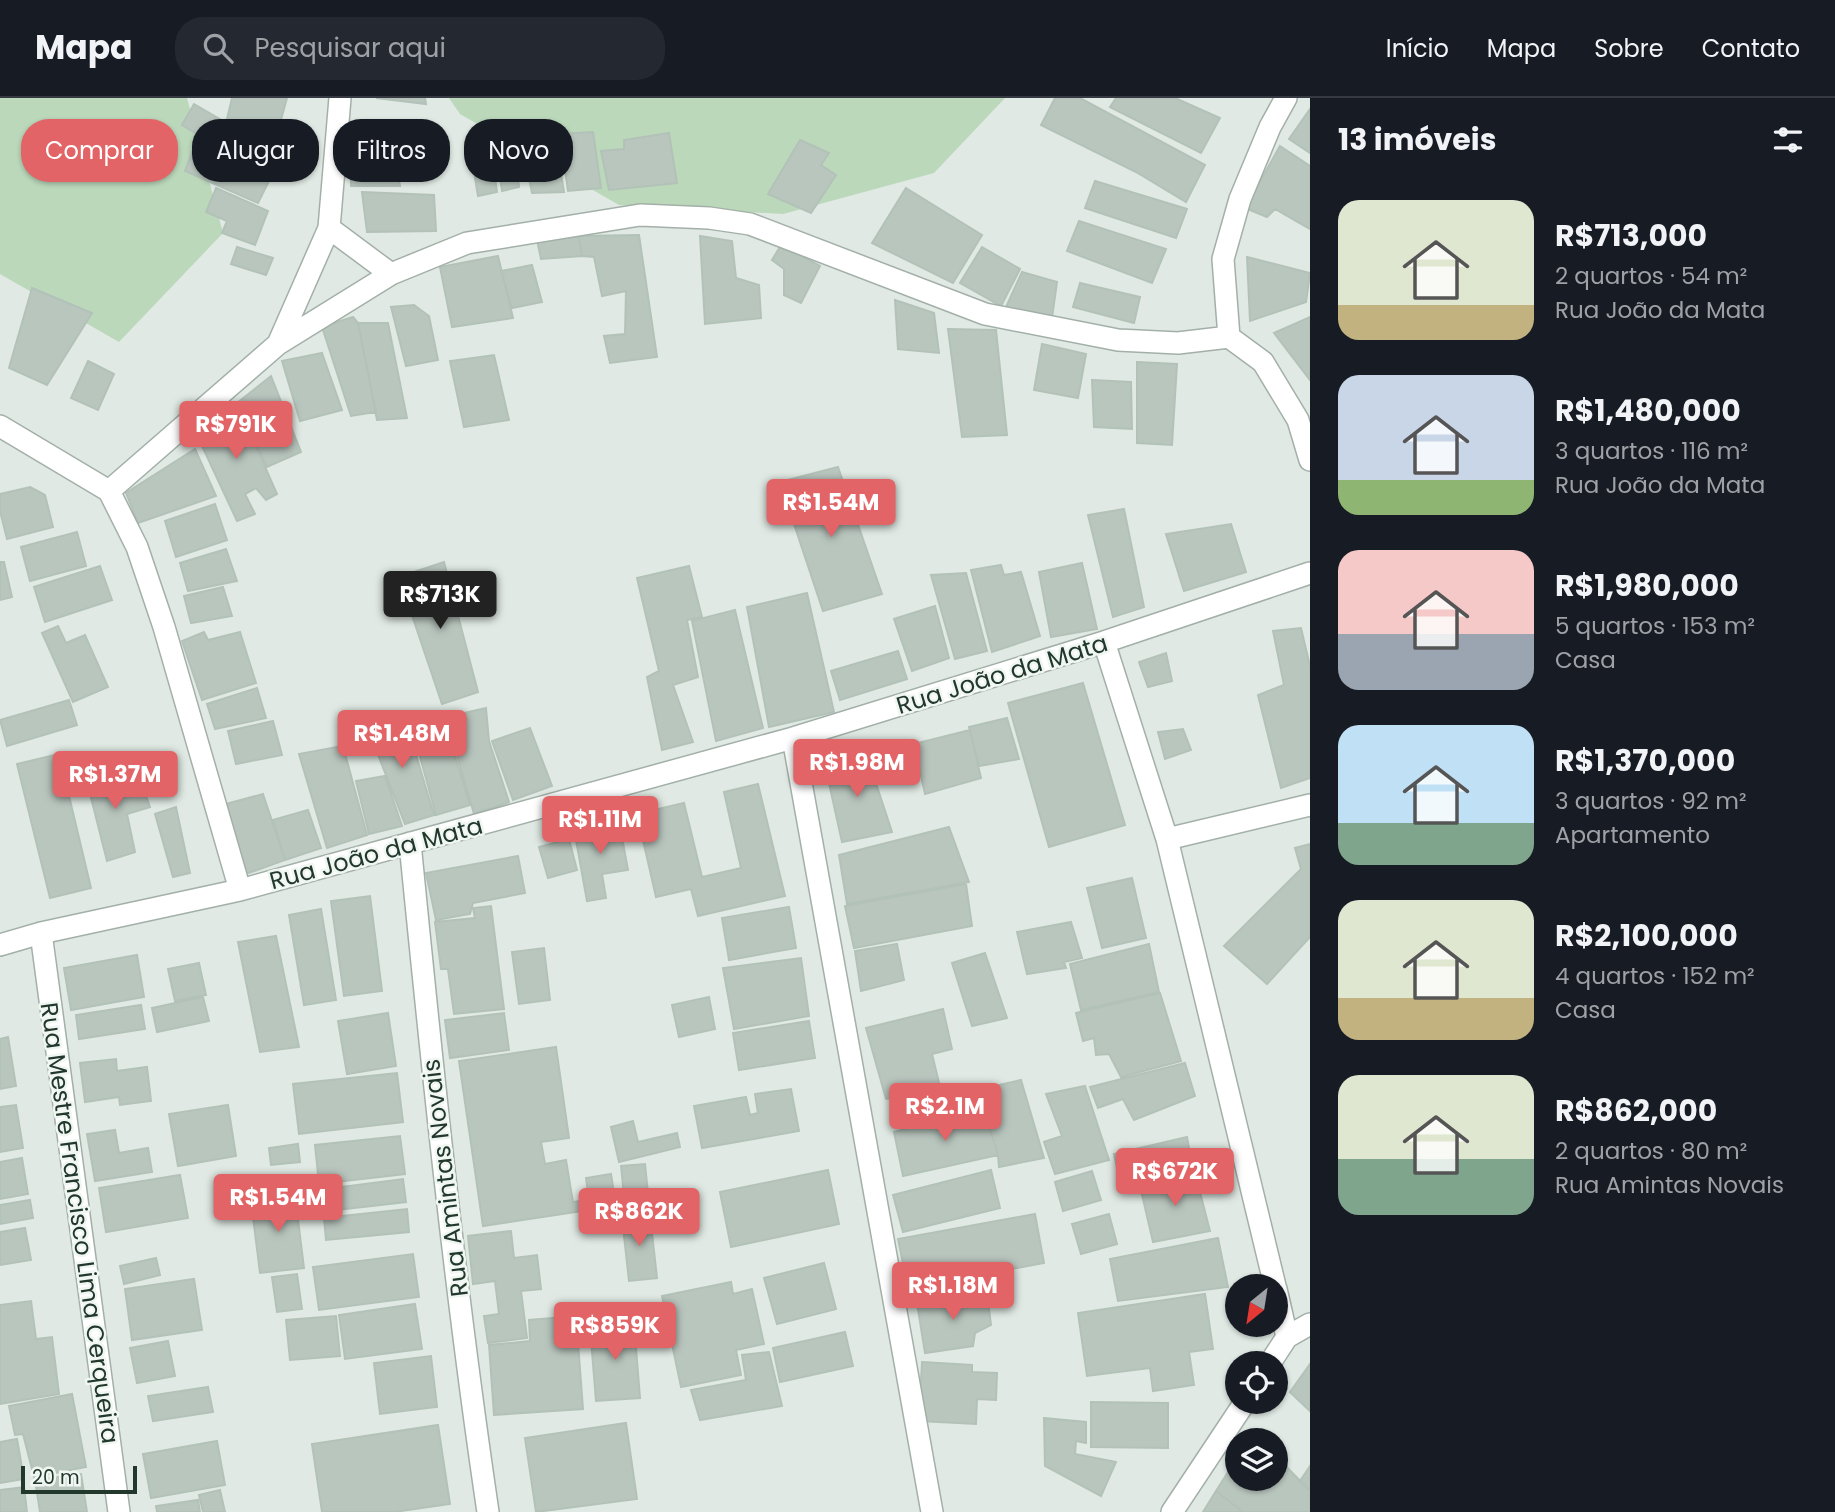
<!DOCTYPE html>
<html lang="pt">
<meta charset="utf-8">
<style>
:root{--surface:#171b24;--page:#242831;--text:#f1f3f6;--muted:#9ea1a6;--line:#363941;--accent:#e36466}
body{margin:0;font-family:Poppins,sans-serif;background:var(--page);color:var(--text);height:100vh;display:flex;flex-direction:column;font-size:26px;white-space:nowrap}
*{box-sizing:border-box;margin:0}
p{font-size:23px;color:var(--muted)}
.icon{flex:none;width:38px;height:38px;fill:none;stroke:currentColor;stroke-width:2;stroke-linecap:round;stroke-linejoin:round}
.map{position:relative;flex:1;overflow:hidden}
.details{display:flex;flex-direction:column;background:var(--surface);width:525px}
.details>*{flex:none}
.banner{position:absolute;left:21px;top:21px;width:665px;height:63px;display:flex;gap:14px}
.needle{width:46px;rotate:210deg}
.controls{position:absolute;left:1225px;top:1176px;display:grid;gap:14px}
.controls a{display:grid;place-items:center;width:63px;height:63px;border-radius:50%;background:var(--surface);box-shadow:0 2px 5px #0004;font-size:35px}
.scale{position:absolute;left:21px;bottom:18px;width:116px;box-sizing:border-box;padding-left:7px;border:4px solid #22382c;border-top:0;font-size:19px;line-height:24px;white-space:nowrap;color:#22382c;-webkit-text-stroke:5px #f0f6f1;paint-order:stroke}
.price{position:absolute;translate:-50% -60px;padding:0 16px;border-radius:7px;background:var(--accent);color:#fff;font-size:23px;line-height:46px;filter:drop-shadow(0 2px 4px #0008)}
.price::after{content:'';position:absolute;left:50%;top:42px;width:21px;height:16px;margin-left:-10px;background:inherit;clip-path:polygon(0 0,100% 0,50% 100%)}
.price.current{background:#222;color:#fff}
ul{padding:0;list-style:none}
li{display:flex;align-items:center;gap:21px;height:175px;padding:0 28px}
li span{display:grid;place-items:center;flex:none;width:196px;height:140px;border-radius:21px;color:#555}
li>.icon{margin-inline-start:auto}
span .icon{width:84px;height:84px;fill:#fffc;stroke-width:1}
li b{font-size:30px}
h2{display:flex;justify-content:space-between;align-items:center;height:84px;padding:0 28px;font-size:30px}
.tag{padding:0 24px;border-radius:28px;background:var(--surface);box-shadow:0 2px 5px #0004;font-size:24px;line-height:63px}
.tag.current{background:var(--accent);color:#fff}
header{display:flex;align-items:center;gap:42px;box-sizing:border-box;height:98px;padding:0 35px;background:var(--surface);border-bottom:2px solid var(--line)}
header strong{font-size:33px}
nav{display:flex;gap:38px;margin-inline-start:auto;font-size:24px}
.search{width:490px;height:63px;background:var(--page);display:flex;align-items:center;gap:18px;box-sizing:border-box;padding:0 24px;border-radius:28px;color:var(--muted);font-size:26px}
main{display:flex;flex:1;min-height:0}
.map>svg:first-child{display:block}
.green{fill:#bbd8bb}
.building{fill:#b9c6be;stroke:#b3c2b8;stroke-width:2}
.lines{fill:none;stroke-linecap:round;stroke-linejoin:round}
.street-casing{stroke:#a3b0a8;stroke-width:24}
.street{stroke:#fff;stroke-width:21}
.labels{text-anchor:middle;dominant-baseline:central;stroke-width:5;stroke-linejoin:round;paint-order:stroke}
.street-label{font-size:24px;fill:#22382c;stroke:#f0f6f1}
</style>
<header>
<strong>Mapa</strong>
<div class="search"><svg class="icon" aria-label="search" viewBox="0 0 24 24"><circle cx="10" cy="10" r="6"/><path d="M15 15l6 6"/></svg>Pesquisar aqui</div>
<nav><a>Início</a><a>Mapa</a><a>Sobre</a><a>Contato</a></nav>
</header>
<main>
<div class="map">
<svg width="1310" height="1414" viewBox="0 0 1310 1414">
<rect width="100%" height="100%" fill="#e0e9e3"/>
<path class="green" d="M 0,0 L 187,0 L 223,135 L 119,244 L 0,176 Z
M 449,0 L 1005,0 L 934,75 L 783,116 L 619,107 L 460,16 Z"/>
<path class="building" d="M 232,0 L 287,0 L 277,36 L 227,21 Z
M 376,0 L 425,0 L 426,6 Z
M 1055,0 L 1080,0 L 1205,67 L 1186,104 L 1136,74 L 1041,27 Z
M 1116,0 L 1175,0 L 1220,20 L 1201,55 L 1110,9 Z
M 194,6 L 223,23 L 218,36 L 205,30 L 200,38 L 182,27 Z
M 1310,11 L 1310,55 L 1289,41 Z
M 344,23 L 411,31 L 408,70 L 342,63 Z
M 593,34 L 601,90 L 568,93 L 560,36 Z
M 669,35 L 677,85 L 609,92 L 601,53 L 624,51 L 624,42 Z
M 800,42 L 829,55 L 821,67 L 836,77 L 811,115 L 768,96 Z
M 556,44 L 564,94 L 532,95 L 523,48 Z
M 195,46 L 271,79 L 258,105 L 185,73 Z
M 1280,48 L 1310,68 L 1310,131 L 1275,111 L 1267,119 L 1245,110 Z
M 493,66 L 497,94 L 478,98 L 473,68 Z
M 517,68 L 519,89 L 502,93 L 499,71 Z
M 351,70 L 397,72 L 400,88 L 351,88 Z
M 1095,83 L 1187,111 L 1176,140 L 1085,110 Z
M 216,90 L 268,113 L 255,147 L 222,135 L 227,123 L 206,114 Z
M 906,90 L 982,137 L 953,185 L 872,145 Z
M 362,94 L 434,97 L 436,133 L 367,134 Z
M 1079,123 L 1166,151 L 1152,185 L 1067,153 Z
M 639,137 L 657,259 L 610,265 L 604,238 L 625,236 L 626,193 L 602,198 L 594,159 L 582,158 L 579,138 Z
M 579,138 L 582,158 L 541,161 L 537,142 Z
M 700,138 L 732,143 L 736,180 L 759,187 L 761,220 L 705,226 Z
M 781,147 L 820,168 L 801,205 L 784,197 L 784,171 L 772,162 Z
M 237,149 L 273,160 L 266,177 L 231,166 Z
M 982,149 L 1020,171 L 1001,208 L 960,185 Z
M 498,158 L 513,220 L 452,229 L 440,169 Z
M 1247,159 L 1310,175 L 1306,204 L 1250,223 Z
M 532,167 L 542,204 L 512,210 L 501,173 Z
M 1022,174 L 1057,184 L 1052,220 L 1006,209 Z
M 1080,185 L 1140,199 L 1134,225 L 1073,209 Z
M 32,190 L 92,215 L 47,287 L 9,270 Z
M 895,202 L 934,215 L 939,255 L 898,251 Z
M 414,207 L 429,218 L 438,262 L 406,268 L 391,209 Z
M 353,219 L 358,225 L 376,314 L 351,318 L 322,229 Z
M 1310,219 L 1310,282 L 1274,235 Z
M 358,225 L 388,225 L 407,320 L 377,322 Z
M 948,231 L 996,232 L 1007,337 L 962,339 Z
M 1042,246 L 1086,256 L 1078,300 L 1034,292 Z
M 322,255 L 342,312 L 300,323 L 282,263 Z
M 494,257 L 509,322 L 464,329 L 450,263 Z
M 88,263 L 114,276 L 98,312 L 71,300 Z
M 1137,264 L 1177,266 L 1172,347 L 1137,345 Z
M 271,278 L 301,354 L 267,369 L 237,305 Z
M 1092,282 L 1131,284 L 1132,331 L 1094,329 Z
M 237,305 L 277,396 L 266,402 L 256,390 L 245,396 L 255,416 L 237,423 L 196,335 Z
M 195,351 L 216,398 L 138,425 L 126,395 Z
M 838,369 L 882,496 L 823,513 L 780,384 Z
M 30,389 L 45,397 L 53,429 L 7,441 L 0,413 L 0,396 Z
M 215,406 L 227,442 L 176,459 L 165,423 Z
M 1124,411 L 1144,509 L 1113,519 L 1088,417 Z
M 1231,426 L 1246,474 L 1184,493 L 1166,436 Z
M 77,434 L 86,468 L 30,483 L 21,449 Z
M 226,451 L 237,483 L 188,493 L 180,465 Z
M 0,464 L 4,464 L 12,499 L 0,502 Z
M 444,464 L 478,594 L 442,606 L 399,479 Z
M 1082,465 L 1097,531 L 1051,539 L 1039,474 Z
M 1001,467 L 1004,477 L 1021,474 L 1040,538 L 992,554 L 971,472 Z
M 100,468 L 112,502 L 45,524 L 34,489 Z
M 689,468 L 702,519 L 687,522 L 698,579 L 673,587 L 693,644 L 662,652 L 647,579 L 659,573 L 637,480 Z
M 966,475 L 987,553 L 955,561 L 931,477 Z
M 223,489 L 232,518 L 191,525 L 184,498 Z
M 807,495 L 834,614 L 769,629 L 747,509 Z
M 935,508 L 949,560 L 912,573 L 894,521 Z
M 735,512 L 763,630 L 716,643 L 692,523 Z
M 58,528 L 66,545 L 85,537 L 108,589 L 73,604 L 42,535 Z
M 1301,530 L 1310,568 L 1310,680 L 1281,690 L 1258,597 L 1284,587 L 1273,533 Z
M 204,534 L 208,542 L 240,534 L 256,585 L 202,602 L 182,543 Z
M 898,553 L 907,581 L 840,602 L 831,573 Z
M 1166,555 L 1172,583 L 1148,589 L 1139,564 Z
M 1083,585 L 1125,727 L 1049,749 L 1008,605 Z
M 257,590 L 266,620 L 215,631 L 207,606 Z
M 69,602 L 77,627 L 7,648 L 0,622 Z
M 486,610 L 489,643 L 509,704 L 474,716 L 454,647 L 442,620 Z
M 405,620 L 434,717 L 405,726 L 368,631 Z
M 1007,620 L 1019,661 L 979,668 L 969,629 Z
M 273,623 L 282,657 L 236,666 L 228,633 Z
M 530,630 L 552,688 L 513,702 L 492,643 Z
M 1183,631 L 1191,652 L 1165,661 L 1158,634 Z
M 970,632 L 981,680 L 925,696 L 914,646 Z
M 343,648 L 367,737 L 327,750 L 299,656 Z
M 452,649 L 470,707 L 436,717 L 419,655 Z
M 866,655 L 892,734 L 842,744 L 825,667 Z
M 59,656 L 91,790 L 50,800 L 17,666 Z
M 105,669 L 113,693 L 141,683 L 150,709 L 127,716 L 135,754 L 107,763 L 84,672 Z
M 385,678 L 402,728 L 369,736 L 356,683 Z
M 758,686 L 785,798 L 698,818 L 691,791 L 656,799 L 637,716 L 684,705 L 702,779 L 741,770 L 724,694 Z
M 263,696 L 285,762 L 246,776 L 226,706 Z
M 176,709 L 190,775 L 173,779 L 155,716 Z
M 308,712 L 321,750 L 285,762 L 273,722 Z
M 619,723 L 628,772 L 602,776 L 606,800 L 587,803 L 574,731 Z
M 949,729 L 969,784 L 847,806 L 839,757 Z
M 569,741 L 577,772 L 548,780 L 539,749 Z
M 1310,746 L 1310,839 L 1267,886 L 1224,848 L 1301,771 L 1295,750 Z
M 518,758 L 525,795 L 473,805 L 470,816 L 436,822 L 426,775 Z
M 1132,780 L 1146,840 L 1102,850 L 1087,790 Z
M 966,786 L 972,828 L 854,850 L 845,808 Z
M 370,798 L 382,893 L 344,898 L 331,803 Z
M 491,808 L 504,911 L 454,916 L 448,871 L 441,871 L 435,824 L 475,820 L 473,810 Z
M 789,809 L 796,850 L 729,862 L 722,820 Z
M 321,811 L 336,902 L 304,907 L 289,817 Z
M 1071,824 L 1082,860 L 1064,864 L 1066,870 L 1027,876 L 1017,834 Z
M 276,838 L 299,949 L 260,954 L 238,844 Z
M 897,846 L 904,882 L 861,893 L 855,853 Z
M 1149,846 L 1159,894 L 1081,912 L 1070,866 Z
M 544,850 L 550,902 L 519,906 L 512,854 Z
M 985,855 L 1007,920 L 972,928 L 952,865 Z
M 137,857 L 144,899 L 71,912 L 64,870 Z
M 801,860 L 809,918 L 734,931 L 723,870 Z
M 199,865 L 206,897 L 175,903 L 168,871 Z
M 1160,895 L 1181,963 L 1121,979 L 1109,956 L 1096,957 L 1094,940 L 1083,943 L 1076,915 Z
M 203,899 L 209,923 L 157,934 L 152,910 Z
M 709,899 L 715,931 L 679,939 L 672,907 Z
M 141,907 L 145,931 L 79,941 L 76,917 Z
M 943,911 L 952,951 L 932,956 L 941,993 L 886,1001 L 866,930 Z
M 388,915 L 396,968 L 347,976 L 338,923 Z
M 504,915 L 509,952 L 450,960 L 445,922 Z
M 809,923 L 815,960 L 739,972 L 733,935 Z
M 8,939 L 16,988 L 0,991 L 0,941 Z
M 556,949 L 569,1040 L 541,1044 L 545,1066 L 566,1062 L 573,1104 L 589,1102 L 586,1080 L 611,1076 L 616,1108 L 483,1128 L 459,963 Z
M 116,961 L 117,973 L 147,969 L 151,1003 L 120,1007 L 119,999 L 85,1004 L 80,965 Z
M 1185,965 L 1195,998 L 1134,1022 L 1123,1001 L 1098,1010 L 1090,989 Z
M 397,975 L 403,1024 L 299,1036 L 293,986 Z
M 1021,982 L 1044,1060 L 999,1069 L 998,1057 L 983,1010 L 981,991 Z
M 1085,988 L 1109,1062 L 1055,1076 L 1044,1044 L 1062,1038 L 1046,996 Z
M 791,991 L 799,1033 L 702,1050 L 694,1008 L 746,999 L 750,1017 L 758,1015 L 755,996 Z
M 16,1007 L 23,1050 L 0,1054 L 0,1009 Z
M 228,1007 L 236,1058 L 178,1068 L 169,1016 Z
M 983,1010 L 998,1057 L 903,1078 L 894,1034 Z
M 633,1023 L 638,1044 L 677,1035 L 680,1049 L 619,1064 L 611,1029 Z
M 115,1032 L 119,1055 L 148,1050 L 152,1074 L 95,1083 L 87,1036 Z
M 400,1038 L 405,1076 L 319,1086 L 315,1047 Z
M 1187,1039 L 1193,1071 L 1121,1088 L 1114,1056 Z
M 298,1046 L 300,1064 L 271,1067 L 269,1050 Z
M 22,1060 L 28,1096 L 0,1101 L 0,1064 Z
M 645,1066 L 649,1105 L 625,1107 L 621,1068 Z
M 828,1072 L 839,1126 L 731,1149 L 720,1094 Z
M 991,1072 L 1000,1110 L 903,1134 L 893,1097 Z
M 1092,1073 L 1101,1102 L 1063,1113 L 1055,1084 Z
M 1195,1075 L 1210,1133 L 1153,1144 L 1140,1088 Z
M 180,1077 L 188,1120 L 106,1134 L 99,1090 Z
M 403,1081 L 406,1104 L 320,1114 L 317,1092 Z
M 295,1097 L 304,1170 L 260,1175 L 251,1103 Z
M 30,1102 L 33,1120 L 0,1126 L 0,1107 Z
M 407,1111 L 409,1134 L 326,1142 L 324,1120 Z
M 1035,1116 L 1044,1165 L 908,1190 L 898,1141 Z
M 1109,1116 L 1117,1146 L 1081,1156 L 1072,1126 Z
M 650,1117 L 657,1180 L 629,1183 L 622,1120 Z
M 25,1130 L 31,1162 L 0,1167 L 0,1134 Z
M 511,1133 L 514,1160 L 537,1157 L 541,1191 L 521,1193 L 527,1240 L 488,1245 L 484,1218 L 499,1216 L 495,1183 L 473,1186 L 468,1138 Z
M 1218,1140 L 1228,1189 L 1118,1203 L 1110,1161 Z
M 413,1156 L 419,1199 L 319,1212 L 313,1169 Z
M 156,1160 L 160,1177 L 124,1186 L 120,1168 Z
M 824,1165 L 836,1211 L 777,1226 L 764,1180 Z
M 297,1176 L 302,1211 L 277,1214 L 272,1179 Z
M 194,1181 L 202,1232 L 132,1242 L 125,1191 Z
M 731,1184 L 733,1196 L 752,1191 L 764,1246 L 736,1252 L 741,1277 L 681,1289 L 662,1198 Z
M 987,1195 L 991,1227 L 975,1235 L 973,1248 L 925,1255 L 917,1205 Z
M 1205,1196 L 1213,1251 L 1189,1254 L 1194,1287 L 1153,1293 L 1150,1270 L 1087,1278 L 1078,1215 Z
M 31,1203 L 36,1241 L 52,1239 L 59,1296 L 0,1306 L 0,1207 Z
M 415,1206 L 422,1251 L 345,1261 L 339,1217 Z
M 336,1218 L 340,1258 L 290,1262 L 286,1222 Z
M 576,1218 L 583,1311 L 494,1317 L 489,1247 L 530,1243 L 529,1222 Z
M 634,1225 L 640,1300 L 596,1303 L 590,1229 Z
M 845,1234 L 853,1268 L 780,1284 L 773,1250 Z
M 168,1243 L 175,1278 L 137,1285 L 130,1250 Z
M 769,1254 L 782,1308 L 700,1322 L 691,1292 L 746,1282 L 742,1257 Z
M 431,1258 L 437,1309 L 380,1316 L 374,1265 Z
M 922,1264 L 972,1267 L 972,1274 L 997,1275 L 996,1302 L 977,1301 L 976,1326 L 919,1323 Z
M 1310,1266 L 1310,1313 L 1290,1294 Z
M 208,1289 L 213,1314 L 153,1323 L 148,1298 Z
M 72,1296 L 86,1369 L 34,1379 L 23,1336 L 15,1337 L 9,1308 Z
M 1091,1304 L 1168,1305 L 1168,1350 L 1091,1349 Z
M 1044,1320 L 1086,1324 L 1086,1345 L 1076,1343 L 1075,1356 L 1116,1364 L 1101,1398 L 1045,1368 Z
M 626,1325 L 637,1401 L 536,1414 L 525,1340 Z
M 438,1327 L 450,1406 L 394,1414 L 322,1414 L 312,1346 Z
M 17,1341 L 24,1381 L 0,1385 L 0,1344 Z
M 217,1343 L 225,1387 L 151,1400 L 143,1356 Z
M 1276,1358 L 1310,1393 L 1310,1414 L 1243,1414 L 1216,1393 L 1237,1360 L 1237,1381 L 1276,1381 Z
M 1310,1368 L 1310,1393 L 1300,1383 Z
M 81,1376 L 87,1414 L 40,1414 L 35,1382 Z
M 24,1389 L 27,1414 L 0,1414 L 0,1392 Z
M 220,1392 L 225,1414 L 203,1414 L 199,1397 Z
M 1216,1393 L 1243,1414 L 1203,1414 Z
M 198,1402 L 200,1414 L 157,1414 L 156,1408 Z"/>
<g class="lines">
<g class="street-casing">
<path id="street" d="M 1286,0 L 1270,29 L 1240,101 L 1223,161 L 1229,239 L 1263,264 L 1298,322 L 1310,362
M 329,130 L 391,176
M 278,246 L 329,130 L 340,0
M 0,328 L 109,393 L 137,449 L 164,529 L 240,792
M 109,393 L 278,246 L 391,176 L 467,145 L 640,117 L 709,120 L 750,126 L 985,216 L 1118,242 L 1178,245 L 1229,239
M 1104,544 L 1167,741 L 1310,707
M 793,640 L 932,1414
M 1167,741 L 1275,1188
M 410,745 C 432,968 455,1192 488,1414
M 41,835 L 119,1414
M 0,847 L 41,835 L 240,792 L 793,640 L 1104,544 L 1310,475
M 1276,1191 L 1287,1239
M 1270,1265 L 1287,1239 L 1310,1226
M 1172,1414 L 1245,1304"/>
</g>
<use href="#street" class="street"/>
</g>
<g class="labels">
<g class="street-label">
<text transform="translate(1002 576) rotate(-17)">Rua João da Mata</text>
<text transform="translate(376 755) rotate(-15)">Rua João da Mata</text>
<text transform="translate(445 1080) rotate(-97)">Rua Amintas Novais</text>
<text transform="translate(80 1125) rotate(82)">Rua Mestre Francisco Lima Cerqueira</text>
</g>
</g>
</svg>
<div class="controls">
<a><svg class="needle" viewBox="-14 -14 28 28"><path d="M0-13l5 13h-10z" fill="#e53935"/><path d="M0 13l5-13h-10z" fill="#9ea1a6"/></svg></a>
<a><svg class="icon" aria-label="locate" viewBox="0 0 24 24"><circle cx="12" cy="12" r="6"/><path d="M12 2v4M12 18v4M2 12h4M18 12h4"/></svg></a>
<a><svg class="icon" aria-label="layers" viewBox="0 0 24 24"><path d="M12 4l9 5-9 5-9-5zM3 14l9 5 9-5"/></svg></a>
</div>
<div class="scale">20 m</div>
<b class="price" style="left:236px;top:363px">R$791K</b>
<b class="price" style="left:831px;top:441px">R$1.54M</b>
<b class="price current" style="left:440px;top:533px">R$713K</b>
<b class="price" style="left:402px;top:672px">R$1.48M</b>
<b class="price" style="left:857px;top:701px">R$1.98M</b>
<b class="price" style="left:115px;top:713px">R$1.37M</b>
<b class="price" style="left:600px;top:758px">R$1.11M</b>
<b class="price" style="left:945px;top:1045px">R$2.1M</b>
<b class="price" style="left:1175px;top:1110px">R$672K</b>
<b class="price" style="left:278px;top:1136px">R$1.54M</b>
<b class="price" style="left:639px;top:1150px">R$862K</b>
<b class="price" style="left:953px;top:1224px">R$1.18M</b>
<b class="price" style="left:615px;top:1264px">R$859K</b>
<div class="banner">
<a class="tag current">Comprar</a>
<a class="tag">Alugar</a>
<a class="tag">Filtros</a>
<a class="tag">Novo</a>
</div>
</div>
<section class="details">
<h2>13 imóveis<svg class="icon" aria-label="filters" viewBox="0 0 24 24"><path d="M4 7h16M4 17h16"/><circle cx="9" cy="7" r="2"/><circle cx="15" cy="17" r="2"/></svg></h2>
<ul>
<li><span style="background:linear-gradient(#dfe7d0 75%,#c2b280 0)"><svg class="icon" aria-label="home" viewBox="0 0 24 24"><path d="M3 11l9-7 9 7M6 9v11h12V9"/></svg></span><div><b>R$713,000</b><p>2 quartos · 54 m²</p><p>Rua João da Mata</p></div></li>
<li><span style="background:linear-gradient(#c9d6e8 75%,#8fb573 0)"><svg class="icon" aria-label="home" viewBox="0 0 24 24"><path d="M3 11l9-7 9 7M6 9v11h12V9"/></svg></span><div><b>R$1,480,000</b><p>3 quartos · 116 m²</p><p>Rua João da Mata</p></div></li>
<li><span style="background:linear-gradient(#f6c9c9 60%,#9aa5b1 0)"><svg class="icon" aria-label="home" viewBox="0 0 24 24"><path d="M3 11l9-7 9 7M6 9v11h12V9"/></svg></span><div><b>R$1,980,000</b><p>5 quartos · 153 m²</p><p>Casa</p></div></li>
<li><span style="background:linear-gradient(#bfe0f5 70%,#7fa58c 0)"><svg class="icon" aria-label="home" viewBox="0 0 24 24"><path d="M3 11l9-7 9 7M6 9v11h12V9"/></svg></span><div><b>R$1,370,000</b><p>3 quartos · 92 m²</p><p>Apartamento</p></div></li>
<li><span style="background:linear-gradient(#dfe7d0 70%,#c2b280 0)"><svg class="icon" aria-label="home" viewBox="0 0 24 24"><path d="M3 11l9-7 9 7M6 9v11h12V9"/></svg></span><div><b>R$2,100,000</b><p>4 quartos · 152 m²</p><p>Casa</p></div></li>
<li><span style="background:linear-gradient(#dfe7d0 60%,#7fa58c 0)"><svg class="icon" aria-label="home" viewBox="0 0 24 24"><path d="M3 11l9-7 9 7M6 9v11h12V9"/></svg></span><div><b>R$862,000</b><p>2 quartos · 80 m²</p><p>Rua Amintas Novais</p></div></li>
</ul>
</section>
</main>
